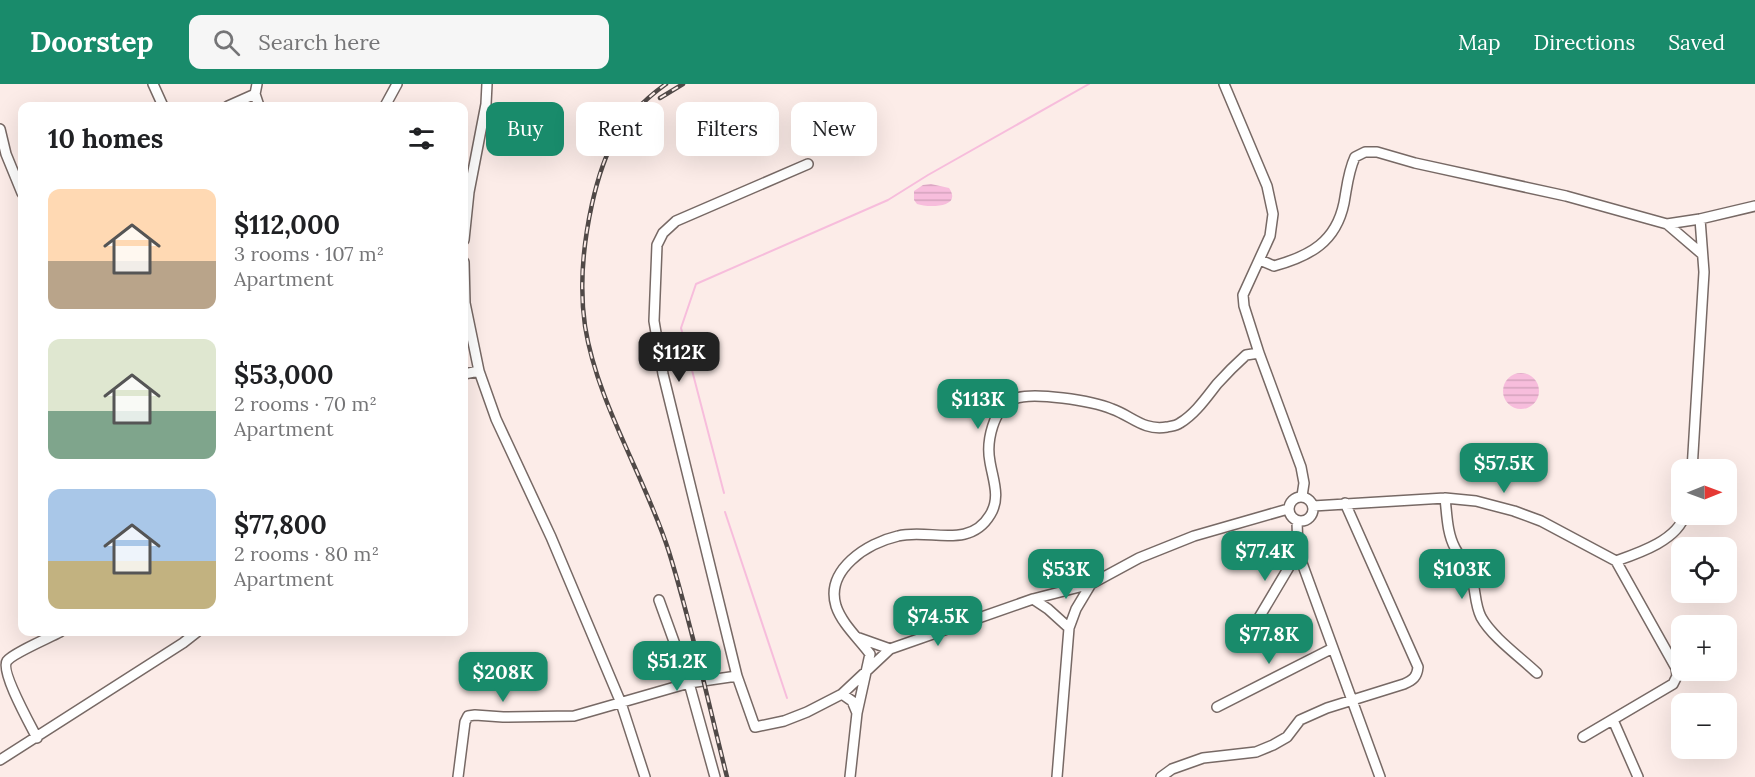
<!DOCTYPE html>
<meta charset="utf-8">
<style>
:root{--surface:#fff;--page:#f6f6f6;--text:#202124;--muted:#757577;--accent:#198b6b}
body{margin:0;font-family:Lora,serif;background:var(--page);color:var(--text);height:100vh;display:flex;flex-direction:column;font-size:22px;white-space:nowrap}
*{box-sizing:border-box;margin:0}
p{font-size:20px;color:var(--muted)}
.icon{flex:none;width:33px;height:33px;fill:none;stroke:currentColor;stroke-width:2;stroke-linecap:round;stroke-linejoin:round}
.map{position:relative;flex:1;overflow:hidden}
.drawer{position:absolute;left:18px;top:18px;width:450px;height:534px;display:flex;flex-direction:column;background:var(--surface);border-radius:12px;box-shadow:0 6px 24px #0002}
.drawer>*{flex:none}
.top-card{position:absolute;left:486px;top:18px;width:570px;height:54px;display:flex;gap:12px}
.needle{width:39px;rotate:89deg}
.fabs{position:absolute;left:1671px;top:375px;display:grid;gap:12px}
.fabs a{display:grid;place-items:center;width:66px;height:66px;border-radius:12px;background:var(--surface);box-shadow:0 6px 24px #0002;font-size:30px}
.price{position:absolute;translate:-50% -51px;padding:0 14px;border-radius:12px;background:var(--accent);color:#fff;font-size:20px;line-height:39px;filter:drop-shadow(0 2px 3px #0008)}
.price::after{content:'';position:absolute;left:50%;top:36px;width:18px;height:14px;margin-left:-9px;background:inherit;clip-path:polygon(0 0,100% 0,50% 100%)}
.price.on{background:#222;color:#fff}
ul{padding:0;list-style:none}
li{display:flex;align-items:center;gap:18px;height:150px;padding:0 30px}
li span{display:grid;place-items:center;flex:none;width:168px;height:120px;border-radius:12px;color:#555}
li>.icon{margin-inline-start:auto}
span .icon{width:72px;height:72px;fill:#fffc;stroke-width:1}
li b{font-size:26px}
h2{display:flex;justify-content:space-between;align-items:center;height:72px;padding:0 30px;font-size:26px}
.chip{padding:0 21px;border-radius:12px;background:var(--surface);box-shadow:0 6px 24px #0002;font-size:21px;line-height:54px}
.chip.on{background:var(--accent);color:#fff}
header{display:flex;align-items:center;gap:36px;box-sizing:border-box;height:84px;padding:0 30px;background:var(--accent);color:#fff}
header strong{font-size:28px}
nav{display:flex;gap:33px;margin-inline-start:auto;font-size:21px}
.search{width:420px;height:54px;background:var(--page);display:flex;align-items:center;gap:15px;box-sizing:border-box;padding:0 21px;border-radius:12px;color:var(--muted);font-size:22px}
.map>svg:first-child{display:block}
.water{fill:url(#water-rules)}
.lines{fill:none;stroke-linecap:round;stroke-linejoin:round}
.stream{stroke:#f7bddc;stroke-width:2}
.minor-casing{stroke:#776965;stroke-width:12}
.minor{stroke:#fff;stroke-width:9}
.rail-casing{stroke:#504947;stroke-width:4.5}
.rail{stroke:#fcece8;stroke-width:2;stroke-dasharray:7;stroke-linecap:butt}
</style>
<header>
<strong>Doorstep</strong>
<div class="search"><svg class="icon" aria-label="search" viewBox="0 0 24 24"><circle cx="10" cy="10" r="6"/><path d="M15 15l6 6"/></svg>Search here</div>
<nav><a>Map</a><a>Directions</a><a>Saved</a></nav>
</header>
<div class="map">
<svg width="1755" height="693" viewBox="0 0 1755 693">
<defs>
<pattern id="water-rules" width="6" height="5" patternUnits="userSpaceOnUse" patternTransform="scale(1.5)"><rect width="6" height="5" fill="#f7bddc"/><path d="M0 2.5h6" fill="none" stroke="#d4a3bd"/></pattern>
</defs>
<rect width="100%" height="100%" fill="#fcece8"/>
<path class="water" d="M 931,100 L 949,104 C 963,124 928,124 917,120 L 914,116 L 914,107 L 923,101 Z
M1503 307a18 18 0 1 1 36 0a18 18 0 1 1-36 0Z"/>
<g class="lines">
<path class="stream" d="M 724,409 L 681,244 L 696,200 L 888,116 L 928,91 L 1089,0
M 725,428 L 787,614"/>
<g class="minor-casing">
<path id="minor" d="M 153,0 L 163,22
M 257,0 L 255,10 L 259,22
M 1224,0 L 1267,102 L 1273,130 L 1270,152 L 1243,211 L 1244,222 L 1259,269 L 1301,383 L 1304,399 L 1302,412
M 228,22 L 255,10
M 385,22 L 397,0
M 0,45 L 6,70 L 22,109
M 1667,140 L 1702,170
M 464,156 L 469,108 L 486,20 L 487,0
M 1260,176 L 1274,182 C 1310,172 1336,158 1344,119 C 1347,103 1348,88 1355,73 L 1365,68 L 1377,68 L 1415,79 L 1566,112 L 1667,140 L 1700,135 L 1755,122
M 464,178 L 465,219 L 479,287 L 496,335 L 551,453 L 621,619 L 645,693
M 464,290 L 479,287
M 1692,386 L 1704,188 L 1700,135
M1289 425a12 12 0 1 1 24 0a12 12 0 1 1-24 0Z
M 1445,414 C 1447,431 1447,449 1455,464 C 1459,472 1466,479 1470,488 C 1476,503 1474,519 1481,533 C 1492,553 1520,573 1537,589
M 1313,422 L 1445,414 L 1476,417 L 1514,427 L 1541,437 L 1616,477 C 1639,469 1678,456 1685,430
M 1297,437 L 1298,468 L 1380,693
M 1033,515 L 1048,525 L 1069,544
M 659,516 L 689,599 L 715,693
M 1254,542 L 1298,468
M 859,554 L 890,565
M 737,592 L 663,290 L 654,237 L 657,161 L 663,149 L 676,137 L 808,80
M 842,610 L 852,617 L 857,629 L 850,693
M 1217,623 L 1333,564
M 857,629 L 870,570 C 859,555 842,540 836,522 C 825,486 867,459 898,452 C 929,444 969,466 990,431 C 1001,414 993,396 990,378 C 986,358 993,324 1014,315 C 1032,307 1093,317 1112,325 C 1132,332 1143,347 1167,343 C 1171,342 1176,342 1180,339 C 1195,330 1206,314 1217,300 C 1226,290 1236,280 1246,271 L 1259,269
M 1613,636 L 1638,693
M 1583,653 L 1673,600 L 1677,592 L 1676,584 L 1616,477
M 37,654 C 31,642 0,587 7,577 C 13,569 49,554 60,548
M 0,676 L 183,559 L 197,548
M 458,693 L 465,638 L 468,632 L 475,631 L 503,633 L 574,632 L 689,599 L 737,592 L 755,643 L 784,637 L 807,628 L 842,610 L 890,565 L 1033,515 L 1091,500 L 1139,474 L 1194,452 L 1288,425
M 1057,693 L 1069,544 L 1076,525 L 1091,500
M 1161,693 L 1172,685 L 1203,674 L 1256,668 L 1273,661 L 1287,653 L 1300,636 L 1327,624 L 1404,600 C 1413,596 1417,593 1418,583 L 1345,419"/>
</g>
<use href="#minor" class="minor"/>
<g class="rail-casing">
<path id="rail" d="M 666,0 C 620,33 604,66 592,120 C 583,161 579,201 585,242 C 597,319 646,395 669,468 C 692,542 708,618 727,693
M 660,14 L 683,0"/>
</g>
<use href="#rail" class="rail"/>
</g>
</svg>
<div class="fabs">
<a><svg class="needle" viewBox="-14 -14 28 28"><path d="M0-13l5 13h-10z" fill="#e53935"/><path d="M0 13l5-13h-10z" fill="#757577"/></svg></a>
<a><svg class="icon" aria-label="locate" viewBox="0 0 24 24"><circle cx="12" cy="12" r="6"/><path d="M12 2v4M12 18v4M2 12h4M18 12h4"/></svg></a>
<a>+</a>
<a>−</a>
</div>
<b class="price on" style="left:679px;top:299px">$112K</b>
<b class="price" style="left:978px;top:346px">$113K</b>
<b class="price" style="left:1504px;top:410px">$57.5K</b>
<b class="price" style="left:1265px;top:498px">$77.4K</b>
<b class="price" style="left:1066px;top:516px">$53K</b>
<b class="price" style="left:1462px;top:516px">$103K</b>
<b class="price" style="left:938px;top:563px">$74.5K</b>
<b class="price" style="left:1269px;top:581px">$77.8K</b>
<b class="price" style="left:677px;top:608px">$51.2K</b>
<b class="price" style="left:503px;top:619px">$208K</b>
<div class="top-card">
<a class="chip on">Buy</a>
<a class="chip">Rent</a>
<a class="chip">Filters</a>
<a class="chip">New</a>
</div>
<section class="drawer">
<h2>10 homes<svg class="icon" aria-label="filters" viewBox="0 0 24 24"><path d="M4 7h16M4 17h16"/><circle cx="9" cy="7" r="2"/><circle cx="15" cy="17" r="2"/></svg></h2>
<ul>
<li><span style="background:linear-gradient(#ffd9b3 60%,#b9a48a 0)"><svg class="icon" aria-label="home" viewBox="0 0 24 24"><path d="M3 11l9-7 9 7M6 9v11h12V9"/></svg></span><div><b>$112,000</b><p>3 rooms · 107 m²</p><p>Apartment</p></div></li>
<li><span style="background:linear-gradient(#dfe7d0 60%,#7fa58c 0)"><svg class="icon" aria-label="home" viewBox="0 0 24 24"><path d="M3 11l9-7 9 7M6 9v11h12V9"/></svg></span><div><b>$53,000</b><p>2 rooms · 70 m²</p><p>Apartment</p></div></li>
<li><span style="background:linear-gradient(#a9c7e8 60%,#c2b280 0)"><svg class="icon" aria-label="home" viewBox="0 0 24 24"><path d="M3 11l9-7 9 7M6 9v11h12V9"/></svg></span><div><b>$77,800</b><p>2 rooms · 80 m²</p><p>Apartment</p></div></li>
</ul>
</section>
</div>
